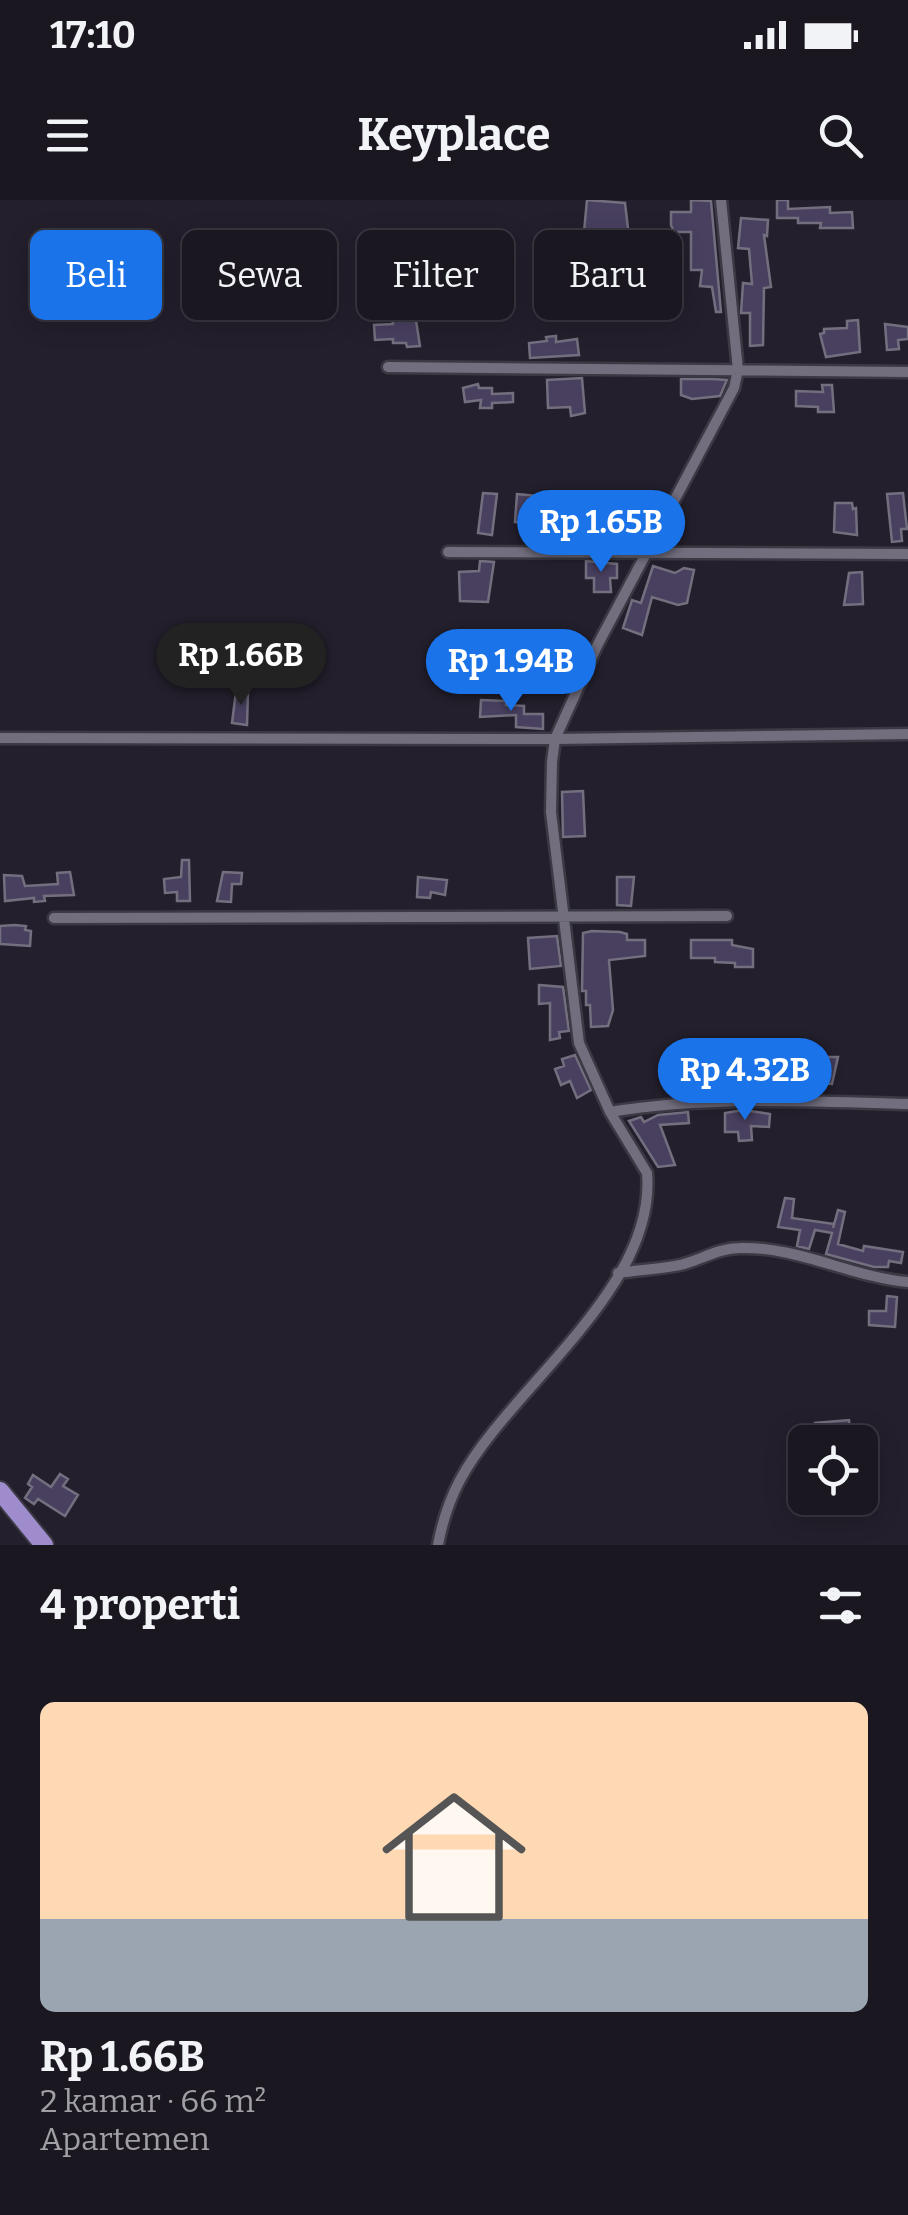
<!DOCTYPE html>
<html lang="id">
<meta charset="utf-8">
<style>
:root{--surface:#1a1721;--page:#27242e;--text:#f1f3f6;--muted:#9f9fa5;--line:#38363f;--accent:#1a73e8}
body{margin:0;font-family:Bitter,serif;background:var(--page);color:var(--text);height:100vh;display:flex;flex-direction:column;font-size:38px;white-space:nowrap}
*{box-sizing:border-box;margin:0}
p{font-size:32px;color:var(--muted)}
.icon{flex:none;width:55px;height:55px;fill:none;stroke:currentColor;stroke-width:2;stroke-linecap:round;stroke-linejoin:round}
.map{position:relative;height:1345px;overflow:hidden}
.drawer{display:flex;flex-direction:column;background:var(--surface);flex:1}
.drawer>*{flex:none}
.guide{position:absolute;left:30px;top:30px;width:850px;height:90px;display:flex;gap:20px}
.controls{position:absolute;left:788px;top:1225px;display:grid;gap:20px}
.controls a{display:grid;place-items:center;width:90px;height:90px;border-radius:15px;background:var(--surface);box-shadow:0 5px 25px #0003,0 0 0 2px var(--line);font-size:50px}
.price{position:absolute;translate:-50% -85px;padding:0 22px;border-radius:35px;background:var(--accent);color:#fff;font-size:32px;line-height:65px;filter:drop-shadow(0 2px 5px #0008)}
.price::after{content:'';position:absolute;left:50%;top:60px;width:30px;height:22px;margin-left:-15px;background:inherit;clip-path:polygon(0 0,100% 0,50% 100%)}
.price.selected{background:#222;color:#fff}
ul{padding:0;list-style:none}
li{display:grid;align-content:center;gap:20px;height:530px;padding:0 40px}
li span{display:grid;place-items:center;height:310px;border-radius:15px;color:#555}
li>.icon{margin-inline-start:auto}
span .icon{width:180px;height:180px;fill:#fffc;stroke-width:1}
li b{font-size:42px}
h2{display:flex;justify-content:space-between;align-items:center;height:120px;padding:0 40px;font-size:42px}
.tag{padding:0 35px;border-radius:15px;background:var(--surface);box-shadow:0 5px 25px #0003,0 0 0 2px var(--line);font-size:35px;line-height:90px}
.tag.selected{background:var(--accent);color:#fff}
.status{display:flex;justify-content:space-between;align-items:center;height:70px;padding:0 50px;background:var(--surface);direction:ltr}
.status svg{height:28px;fill:currentColor}
header{display:flex;justify-content:space-between;align-items:center;height:130px;padding:0 40px;background:var(--surface);font-size:45px;font-weight:700}
.map>svg:first-child{display:block}
.building{fill:#494060;stroke:#736f7f;stroke-width:2.5}
.lines{fill:none;stroke-linecap:round;stroke-linejoin:round}
.minor-casing{stroke:#3b3944;stroke-width:15}
.trunk-casing{stroke:#3b3944;stroke-width:22}
.minor{stroke:#726e7e;stroke-width:10}
.trunk{stroke:#9e8ccd;stroke-width:18}
</style>
<div class="status"><b>17:10</b><svg viewBox="0 0 49 12"><path d="M0 12V9h3v3zM5 12V6h3v6zM10 12V3h3v9zM15 12V0h3v12zM26 1h20v11H26zM47 4h2v5h-2z"/></svg></div>
<header><svg class="icon" aria-label="menu" viewBox="0 0 24 24"><path d="M4 6h16M4 12h16M4 18h16"/></svg>Keyplace<svg class="icon" aria-label="search" viewBox="0 0 24 24"><circle cx="10" cy="10" r="6"/><path d="M15 15l6 6"/></svg></header>
<div class="map">
<svg width="908" height="1345" viewBox="0 0 908 1345">
<rect width="100%" height="100%" fill="#231f2c"/>
<path class="building" d="M 587,0 L 625,3 L 629,37 L 613,38 L 612,30 L 584,32 Z
M 691,0 L 711,1 L 721,112 L 716,112 L 712,87 L 700,86 L 702,70 L 691,70 L 691,32 L 674,32 L 671,25 L 671,12 L 691,12 Z
M 777,0 L 788,0 L 788,9 L 830,7 L 830,13 L 852,12 L 853,28 L 820,28 L 821,23 L 798,23 L 798,18 L 777,18 Z
M 741,18 L 768,20 L 767,36 L 764,35 L 771,87 L 764,88 L 763,145 L 750,146 L 750,113 L 741,113 L 743,83 L 752,84 L 749,49 L 738,48 Z
M 415,114 L 420,146 L 407,147 L 406,143 L 393,143 L 393,139 L 375,140 L 374,125 L 393,124 L 392,118 Z
M 858,120 L 860,152 L 826,157 L 820,134 L 824,133 L 824,129 L 847,128 L 847,121 Z
M 885,124 L 908,127 L 908,139 L 898,140 L 899,149 L 887,150 Z
M 556,136 L 556,142 L 577,139 L 579,155 L 530,158 L 529,143 L 547,141 L 546,137 Z
M 582,178 L 585,213 L 571,216 L 570,207 L 548,208 L 547,180 Z
M 681,179 L 712,179 L 727,180 L 720,196 L 692,199 L 681,195 Z
M 478,184 L 479,188 L 492,188 L 492,194 L 513,193 L 513,202 L 492,203 L 492,208 L 480,208 L 481,200 L 465,202 L 463,188 Z
M 822,185 L 832,185 L 834,212 L 818,212 L 818,207 L 796,206 L 796,191 L 823,192 Z
M 483,293 L 497,294 L 492,335 L 478,333 Z
M 903,293 L 907,329 L 901,329 L 902,341 L 892,342 L 887,294 Z
M 517,294 L 559,298 L 555,322 L 542,321 L 540,344 L 528,344 L 529,323 L 515,322 Z
M 835,303 L 852,303 L 853,309 L 856,308 L 857,335 L 834,332 Z
M 592,304 L 623,308 L 623,321 L 646,322 L 646,331 L 591,326 Z
M 480,361 L 494,362 L 488,402 L 460,401 L 459,372 L 479,371 Z
M 586,361 L 617,364 L 617,378 L 610,378 L 611,392 L 594,392 L 594,378 L 586,378 Z
M 653,366 L 675,373 L 684,368 L 694,370 L 687,403 L 678,405 L 652,397 L 642,435 L 623,428 L 632,400 L 641,403 Z
M 862,372 L 863,404 L 844,405 L 849,373 Z
M 236,491 L 248,492 L 247,525 L 232,523 Z
M 481,500 L 506,501 L 506,505 L 524,506 L 524,514 L 543,514 L 543,529 L 516,527 L 516,515 L 480,517 Z
M 583,591 L 585,636 L 563,637 L 562,592 Z
M 182,660 L 189,660 L 190,701 L 177,701 L 177,692 L 165,693 L 164,679 L 181,677 Z
M 70,672 L 74,695 L 44,696 L 45,701 L 34,702 L 34,698 L 5,701 L 4,675 L 22,676 L 25,686 L 58,684 L 57,673 Z
M 223,672 L 242,673 L 241,684 L 232,684 L 231,702 L 217,701 Z
M 418,677 L 447,680 L 445,695 L 431,692 L 430,698 L 417,697 Z
M 617,677 L 634,677 L 631,706 L 617,705 Z
M 15,725 L 26,726 L 25,730 L 31,731 L 30,746 L 0,744 L 0,726 Z
M 592,731 L 620,732 L 627,734 L 627,740 L 645,740 L 645,756 L 609,760 L 613,810 L 608,826 L 591,827 L 590,805 L 586,805 L 586,791 L 582,791 L 583,733 Z
M 557,736 L 561,766 L 530,769 L 528,738 Z
M 691,740 L 732,740 L 732,745 L 753,749 L 753,767 L 735,767 L 735,763 L 715,762 L 715,758 L 691,758 Z
M 539,785 L 563,787 L 569,831 L 559,832 L 560,838 L 550,840 L 550,803 L 539,804 Z
M 732,850 L 764,853 L 767,871 L 748,874 L 748,884 L 732,884 Z
M 575,855 L 591,890 L 577,898 L 570,881 L 561,885 L 555,869 L 564,866 L 562,859 Z
M 818,857 L 838,857 L 832,884 L 817,883 Z
M 743,910 L 770,914 L 769,927 L 751,926 L 752,940 L 739,941 L 738,932 L 725,932 L 725,913 Z
M 688,912 L 689,923 L 660,925 L 675,965 L 658,967 L 629,921 L 641,917 L 644,922 L 658,915 Z
M 785,998 L 794,999 L 792,1018 L 834,1024 L 833,1028 L 838,1010 L 845,1012 L 838,1044 L 863,1051 L 864,1046 L 903,1052 L 901,1063 L 889,1061 L 888,1067 L 874,1067 L 826,1054 L 832,1033 L 815,1030 L 809,1049 L 797,1046 L 800,1030 L 778,1027 Z
M 887,1096 L 897,1097 L 895,1127 L 869,1125 L 869,1111 L 886,1111 Z
M 849,1220 L 851,1242 L 840,1242 L 838,1230 L 816,1233 L 815,1223 Z
M 60,1274 L 68,1279 L 63,1286 L 78,1295 L 65,1316 L 38,1299 L 34,1304 L 25,1298 L 32,1287 L 28,1284 L 33,1275 L 51,1287 Z"/>
<g class="lines">
<g class="minor-casing">
<path id="minor" d="M 388,167 L 908,172
M 448,352 L 908,354
M 0,538 L 555,539 L 908,534
M 54,718 L 727,716
M 610,912 C 708,896 809,901 908,904
M 618,1073 C 638,1070 660,1069 680,1065 C 701,1060 718,1048 740,1048 C 797,1046 851,1077 908,1082
M 438,1345 C 442,1323 449,1301 460,1280 C 509,1188 657,1089 647,973 L 610,912 L 579,843 L 551,612 L 552,562 L 555,539 L 597,446 L 734,188 L 738,170 L 721,0"/>
</g>
<g class="trunk-casing">
<path id="trunk" d="M 0,1291 L 44,1345"/>
</g>
<use href="#minor" class="minor"/>
<use href="#trunk" class="trunk"/>
</g>
</svg>
<div class="controls">
<a><svg class="icon" aria-label="locate" viewBox="0 0 24 24"><circle cx="12" cy="12" r="6"/><path d="M12 2v4M12 18v4M2 12h4M18 12h4"/></svg></a>
</div>
<b class="price" style="left:601px;top:375px">Rp 1.65B</b>
<b class="price selected" style="left:241px;top:508px">Rp 1.66B</b>
<b class="price" style="left:511px;top:514px">Rp 1.94B</b>
<b class="price" style="left:745px;top:923px">Rp 4.32B</b>
<div class="guide">
<a class="tag selected">Beli</a>
<a class="tag">Sewa</a>
<a class="tag">Filter</a>
<a class="tag">Baru</a>
</div>
</div>
<section class="drawer">
<h2>4 properti<svg class="icon" aria-label="filters" viewBox="0 0 24 24"><path d="M4 7h16M4 17h16"/><circle cx="9" cy="7" r="2"/><circle cx="15" cy="17" r="2"/></svg></h2>
<ul>
<li><span style="background:linear-gradient(#ffd9b3 70%,#9aa5b1 0)"><svg class="icon" aria-label="home" viewBox="0 0 24 24"><path d="M3 11l9-7 9 7M6 9v11h12V9"/></svg></span><div><b>Rp 1.66B</b><p>2 kamar · 66 m²</p><p>Apartemen</p></div></li>
</ul>
</section>
